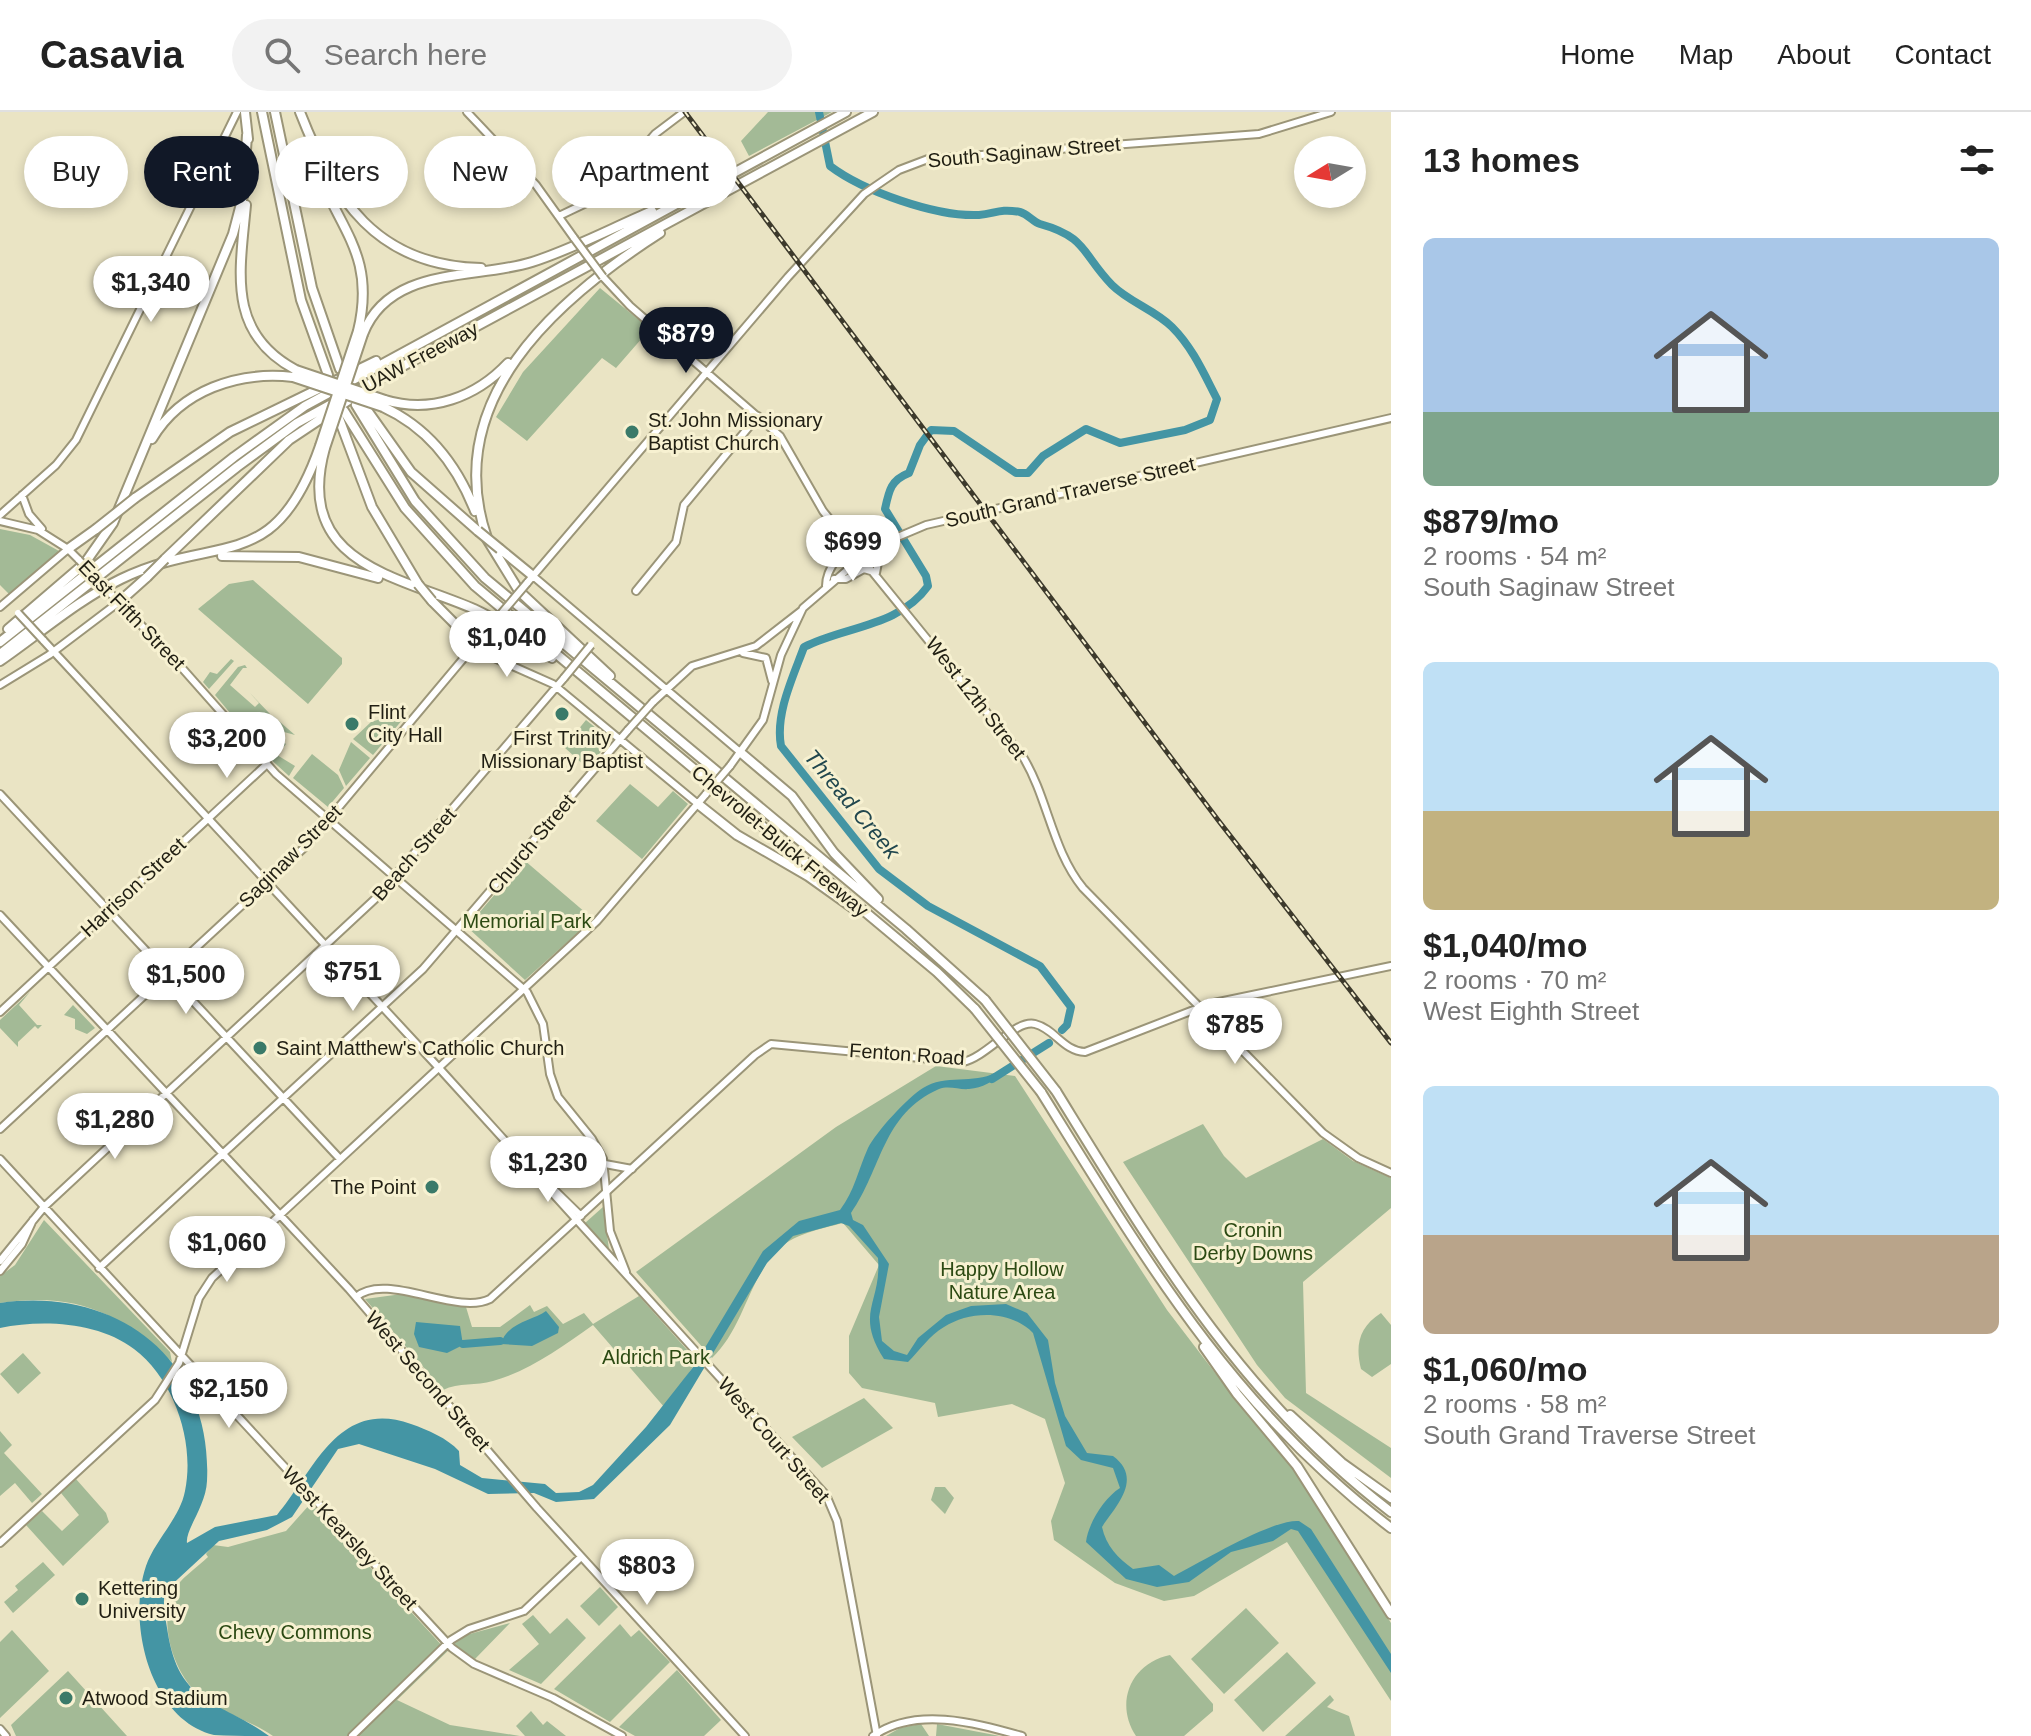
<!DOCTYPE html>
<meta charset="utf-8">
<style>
:root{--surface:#fff;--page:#f2f2f2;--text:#222;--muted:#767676;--line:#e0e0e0;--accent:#111827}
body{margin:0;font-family:Arial,sans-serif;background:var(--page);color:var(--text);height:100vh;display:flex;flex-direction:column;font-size:30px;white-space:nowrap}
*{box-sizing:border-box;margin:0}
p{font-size:26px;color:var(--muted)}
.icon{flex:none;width:44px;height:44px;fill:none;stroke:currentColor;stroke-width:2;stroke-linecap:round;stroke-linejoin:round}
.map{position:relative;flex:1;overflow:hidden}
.drawer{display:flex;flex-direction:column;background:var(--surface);width:640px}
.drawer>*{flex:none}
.banner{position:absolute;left:24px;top:24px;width:760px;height:72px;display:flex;gap:16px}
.needle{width:52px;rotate:259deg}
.controls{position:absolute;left:1294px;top:24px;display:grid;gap:16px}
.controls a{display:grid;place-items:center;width:72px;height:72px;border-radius:50%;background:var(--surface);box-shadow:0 4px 12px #0003;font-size:40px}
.price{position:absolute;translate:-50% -68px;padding:0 18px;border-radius:28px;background:#fff;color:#222;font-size:26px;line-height:52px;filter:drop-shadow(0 2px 4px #0008)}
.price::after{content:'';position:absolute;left:50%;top:48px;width:24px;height:18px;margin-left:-12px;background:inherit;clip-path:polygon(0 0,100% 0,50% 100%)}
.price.active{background:var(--accent);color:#fff}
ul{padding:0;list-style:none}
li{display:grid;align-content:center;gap:16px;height:424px;padding:0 32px}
li span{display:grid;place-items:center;height:248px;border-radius:12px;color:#555}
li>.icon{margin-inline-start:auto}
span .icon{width:144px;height:144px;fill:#fffc;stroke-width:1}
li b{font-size:34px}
h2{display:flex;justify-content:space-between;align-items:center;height:96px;padding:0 32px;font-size:34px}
.chip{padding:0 28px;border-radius:36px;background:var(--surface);box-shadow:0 4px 12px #0003;font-size:28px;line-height:72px}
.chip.active{background:var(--accent);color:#fff}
header{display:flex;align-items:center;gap:48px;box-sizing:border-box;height:112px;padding:0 40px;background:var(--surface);border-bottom:2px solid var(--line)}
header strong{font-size:38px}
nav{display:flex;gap:44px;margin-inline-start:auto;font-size:28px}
.search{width:560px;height:72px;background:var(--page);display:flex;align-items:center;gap:20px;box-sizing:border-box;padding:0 28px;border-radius:44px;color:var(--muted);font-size:30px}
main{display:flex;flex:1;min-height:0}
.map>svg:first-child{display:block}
.green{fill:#a3ba96}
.water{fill:#4495a4}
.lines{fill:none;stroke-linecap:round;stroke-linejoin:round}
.river{stroke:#4495a4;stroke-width:8}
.secondary-casing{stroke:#9b9578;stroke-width:10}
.primary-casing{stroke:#9b9578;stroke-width:10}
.highway-casing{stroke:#9b9578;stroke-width:12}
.secondary{stroke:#fff;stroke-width:6}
.primary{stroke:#fff;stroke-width:6}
.highway{stroke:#fff;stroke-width:8}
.rail-casing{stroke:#3d3a2c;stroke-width:5}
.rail{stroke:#f7f1d1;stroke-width:2;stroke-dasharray:6;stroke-linecap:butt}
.secondary-bridge-casing{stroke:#9b9578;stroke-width:10;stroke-linecap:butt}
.primary-bridge-casing{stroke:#9b9578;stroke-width:10;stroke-linecap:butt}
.highway-bridge-casing{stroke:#9b9578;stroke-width:12;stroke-linecap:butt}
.secondary-bridge{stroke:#fff;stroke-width:6}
.primary-bridge{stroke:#fff;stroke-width:6}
.highway-bridge{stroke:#fff;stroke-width:8}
.poi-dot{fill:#3a7a69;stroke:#f7f1d1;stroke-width:3}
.labels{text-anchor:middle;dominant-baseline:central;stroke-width:6;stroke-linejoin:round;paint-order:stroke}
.street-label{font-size:20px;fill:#211f13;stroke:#f7f1d1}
.poi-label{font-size:20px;fill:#211f13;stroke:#f7f1d1;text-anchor:start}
.park-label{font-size:20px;fill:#2c4a13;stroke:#f7f1d1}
.water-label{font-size:22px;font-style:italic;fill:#21474e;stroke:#f7f1d1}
</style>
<header>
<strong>Casavia</strong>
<div class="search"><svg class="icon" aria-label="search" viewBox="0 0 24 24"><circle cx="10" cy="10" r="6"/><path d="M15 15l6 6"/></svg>Search here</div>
<nav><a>Home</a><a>Map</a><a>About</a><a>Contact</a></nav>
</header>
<main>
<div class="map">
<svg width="1391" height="1624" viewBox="0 0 1391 1624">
<rect width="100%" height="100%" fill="#eae4c4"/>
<path class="green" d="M 768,0 L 832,0 L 749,44 L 741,29 Z
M 600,176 L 650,217 L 616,256 L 602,246 L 527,329 L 496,305 L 523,260 Z
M 0,417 L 30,423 L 59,439 L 9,482 L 0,473 Z
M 253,468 L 342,546 L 342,552 L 308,592 L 198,497 L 229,472 Z
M 231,547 L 234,549 L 209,577 L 203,570 L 210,560 L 217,562 Z
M 245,553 L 247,556 L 243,556 L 230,573 L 255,595 L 259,591 L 250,581 L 270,602 L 251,626 L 215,583 L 238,555 Z
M 396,602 L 403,607 L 373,643 L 353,627 L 371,610 Z
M 273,604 L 295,623 L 284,620 L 266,643 L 253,627 Z
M 586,608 L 611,628 L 587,656 L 564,635 Z
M 281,628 L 286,632 L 277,643 L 295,654 L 289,664 L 267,644 Z
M 351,630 L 370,646 L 346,674 L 339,658 Z
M 312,642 L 338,663 L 344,676 L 328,695 L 293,666 Z
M 630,672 L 658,695 L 673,679 L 688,692 L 642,747 L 596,709 Z
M 524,748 L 593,807 L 525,868 L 467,815 Z
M 30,880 L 19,893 L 37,913 L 42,913 L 38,917 L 35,914 L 18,930 L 18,935 L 0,916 L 0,908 Z
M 73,893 L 95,916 L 87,922 L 75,917 L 75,907 L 64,903 Z
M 936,954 L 1015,964 L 1167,1198 L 1232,1283 L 1295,1356 L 1391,1511 L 1391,1589 L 1287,1430 L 1194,1484 L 1164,1489 L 1115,1471 L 1054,1428 L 1051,1409 L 1065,1371 L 1045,1307 L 1012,1292 L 938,1305 L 935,1291 L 862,1276 L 849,1261 L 849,1224 L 879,1153 L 843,1111 C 821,1117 792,1122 775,1140 C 749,1169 742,1218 712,1246 L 636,1160 L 836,1015 Z
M 1203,1012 L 1224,1044 L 1246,1066 L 1323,1027 L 1353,1049 L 1391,1066 L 1391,1096 L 1303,1170 L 1306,1281 L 1391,1336 L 1391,1366 L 1285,1286 L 1257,1253 L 1123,1050 Z
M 603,1095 L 609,1137 L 585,1111 Z
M 44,1108 L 170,1240 L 172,1250 C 118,1199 74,1180 0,1191 L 0,1164 L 15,1153 Z
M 402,1182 L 466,1195 L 472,1215 L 500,1215 L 530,1193 L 534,1200 L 547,1194 L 563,1212 L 584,1201 L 593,1212 L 639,1184 L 697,1249 L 665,1296 L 593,1213 C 560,1236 531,1258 493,1269 C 476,1274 459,1270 443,1278 L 365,1187 Z
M 1381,1201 L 1391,1213 L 1391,1252 L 1372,1265 L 1361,1257 C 1355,1233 1359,1215 1381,1201 Z
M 23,1241 L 41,1261 L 18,1282 L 0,1262 Z
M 864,1286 L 893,1316 L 822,1356 L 792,1325 Z
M 0,1319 L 12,1333 L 4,1341 L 42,1382 L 32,1391 L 15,1371 L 0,1384 Z
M 76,1367 L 106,1401 L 109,1410 L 63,1454 L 26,1413 L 42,1399 L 62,1419 L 79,1403 L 61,1381 Z
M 935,1375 L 945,1375 L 954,1386 L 945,1402 L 931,1388 Z
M 311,1391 L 446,1538 L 466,1523 L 510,1511 L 475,1547 L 454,1533 L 397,1588 L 450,1613 L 520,1624 L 273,1624 C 252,1609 223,1602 203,1586 C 174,1565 158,1512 173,1480 C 179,1467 198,1455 208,1445 L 206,1442 L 213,1433 L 228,1435 L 286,1419 Z
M 43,1450 L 55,1463 L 13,1501 L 4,1490 L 18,1478 L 15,1474 Z
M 600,1475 L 618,1495 L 599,1514 L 580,1494 Z
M 1246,1496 L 1279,1531 L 1224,1582 L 1191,1547 Z
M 533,1503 L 550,1522 L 567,1506 L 586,1526 L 541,1572 L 509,1558 L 539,1532 L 522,1512 Z
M 620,1512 L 631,1525 L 639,1518 L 670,1550 L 610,1610 L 554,1577 Z
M 12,1518 L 49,1559 L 0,1606 L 0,1530 Z
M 1287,1540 L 1316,1571 L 1263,1620 L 1234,1588 Z
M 1170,1543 L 1213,1592 L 1213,1599 L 1184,1624 L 1136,1624 C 1114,1591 1131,1551 1170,1543 Z
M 677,1558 L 721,1608 L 704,1624 L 635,1624 L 619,1615 Z
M 68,1559 L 127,1624 L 16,1624 L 11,1613 Z
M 1330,1583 L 1334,1588 L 1327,1595 L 1349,1604 L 1355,1624 L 1285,1624 Z
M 531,1599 L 543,1613 L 547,1609 L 566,1624 L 525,1624 L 516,1614 Z
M 921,1612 L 929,1624 L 886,1624 L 900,1616 Z
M 937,1612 L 1000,1624 L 936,1624 Z"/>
<path class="water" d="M 995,961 L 1004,962 C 992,969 983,976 969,977 C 959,978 949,973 939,977 C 882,1002 882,1057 851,1101 L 853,1108 L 863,1113 L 889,1152 L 879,1205 L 882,1229 L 894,1239 L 907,1243 L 918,1226 L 946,1203 L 971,1194 L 1006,1192 L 1027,1201 L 1048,1228 L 1055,1271 L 1065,1304 L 1087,1341 L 1113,1344 C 1144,1367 1115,1395 1102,1415 C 1106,1434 1118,1446 1133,1457 L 1159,1453 L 1174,1464 C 1201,1450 1272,1407 1299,1409 L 1311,1417 L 1391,1542 L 1391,1561 L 1298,1419 L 1291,1417 L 1273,1429 L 1231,1440 L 1189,1470 L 1157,1475 L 1126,1467 L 1086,1430 C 1088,1412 1104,1386 1120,1376 L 1113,1356 L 1081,1348 L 1066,1334 L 1033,1221 C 1011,1198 970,1198 944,1215 C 929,1224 920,1238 908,1250 L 884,1247 C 854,1200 882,1191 878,1146 L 849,1114 L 841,1111 L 793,1124 L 767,1151 L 670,1313 L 594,1387 L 556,1390 L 534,1381 L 488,1382 L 435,1357 L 359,1332 L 338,1337 L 292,1405 L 267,1418 L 219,1429 L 165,1479 C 162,1493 166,1508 168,1522 C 180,1594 220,1588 269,1624 C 252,1624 231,1624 214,1623 C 149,1607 127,1510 146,1454 C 155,1428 180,1406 185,1379 C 195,1331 175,1268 134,1237 C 99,1210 42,1207 0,1216 L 0,1191 C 117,1174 213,1247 207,1369 C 206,1394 185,1418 187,1431 L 215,1415 L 277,1403 C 314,1359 338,1286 411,1312 C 428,1318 447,1326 459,1339 L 460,1353 L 482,1366 L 545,1372 L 556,1381 L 579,1380 L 593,1373 L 646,1315 L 694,1254 L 763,1139 L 799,1109 L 840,1098 C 855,1078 858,1058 868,1036 C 876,1020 908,985 923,976 C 945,962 974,972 995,961 Z
M 546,1199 L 559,1215 L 558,1221 L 532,1234 L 501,1232 C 506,1211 534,1208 546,1199 Z
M 416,1210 L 460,1214 L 463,1233 L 447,1241 L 419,1235 L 414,1222 Z"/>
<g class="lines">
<path class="river" d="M 819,0 L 830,54 C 863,79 936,105 979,103 C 995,102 999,96 1020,100 C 1028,102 1033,110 1040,112 C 1087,125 1082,142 1112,173 C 1129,190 1155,198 1172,215 C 1193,236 1204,262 1217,287 L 1210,308 L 1185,318 L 1120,331 L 1086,317 L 1043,344 L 1028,361 L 1016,361 L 954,319 L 931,318 L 920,333 L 909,361 C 891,368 889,378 885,397 L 926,464 L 928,474 C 899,515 845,514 804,535 C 793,565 775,602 781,634 L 879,757 L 928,794 L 1040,854 L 1071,895 L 1067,913 L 1062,918
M 992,967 L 1049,931
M 463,1232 L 500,1229"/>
<g class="secondary-casing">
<path id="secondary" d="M 467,0 L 536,73 L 574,126
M 559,104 L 601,84 L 655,22 L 684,0
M 603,165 L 630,194 L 780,324 L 823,399 L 1023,645 C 1048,686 1052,738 1083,776 L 1323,1021 L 1358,1046 L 1391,1061
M 22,383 L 29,402 L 42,417
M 0,403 L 56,353 L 76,328 L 237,0
M 0,409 L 38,418 L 68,437
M 851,431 L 882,430 L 876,461
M 533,464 L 740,640
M 834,467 L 846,467 L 864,457 L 871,459
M 527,471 L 788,165 L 864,82 L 899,58 L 928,47 L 1259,22 L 1331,0
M 826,474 C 826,453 844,447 842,421
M 636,479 L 676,430 L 684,393 L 758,304
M 476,533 L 492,545 L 553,572 L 698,692
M 743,541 L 766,546 L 772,569
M 653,590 L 692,554 L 756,534 L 801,499
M 730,654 L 763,608 L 781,543 L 803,496 L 874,435 L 926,413 L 1391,306
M 0,682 L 340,1047
M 0,803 L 349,1177 L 537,1396 L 745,1624
M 0,900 L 267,652
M 0,1017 L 307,733 L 489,516
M 0,1047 L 452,1536 L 474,1552 L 553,1586 L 622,1624
M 534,1058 L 581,1104
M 0,1149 L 44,1095 L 375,787 L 564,566
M 99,1156 L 423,857 L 628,618
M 0,1159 L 22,1132 L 33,1108
M 356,1185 C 386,1159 456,1204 490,1187 L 755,943 L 771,932 L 963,950 C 987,945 1015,907 1035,912 C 1055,917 1063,939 1085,940 L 1209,892 L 1391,854
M 0,1431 L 155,1288 L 179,1251 L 199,1186 L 212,1166 L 597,809 L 706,682
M 0,1617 L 6,1624
M 352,1624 L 451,1528 L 469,1517 L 524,1499 L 581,1445
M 873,1624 C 916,1594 975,1611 1022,1624"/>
</g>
<g class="primary-casing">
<path id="primary" d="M 111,482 L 174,547 L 276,662 L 527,880 L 543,912 L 550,962 L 558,985 L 592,1027 L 603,1047 L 610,1119 L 626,1160
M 0,495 L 68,437 L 79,448
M 43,528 L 439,956 L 826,1383 L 837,1409 L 877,1624
M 0,573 L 49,543 L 119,490
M 605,1052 L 632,1057"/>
</g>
<g class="highway-casing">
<path id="highway" d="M 245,0 L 248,27
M 262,0 L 301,188 L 328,263
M 275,0 L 312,176 L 340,257
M 300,0 C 334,87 376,154 481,156
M 314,48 C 336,116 377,140 358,219
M 246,93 C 240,159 226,221 296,258
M 363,222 C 390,153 475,168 532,150 C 573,137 612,116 652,99
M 353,281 L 873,0
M 385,288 C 431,302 476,285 508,251
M 362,291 L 411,360 L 478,419
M 356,293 L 415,389 L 485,466 L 906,817 L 985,888
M 383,295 C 429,316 457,353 475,399
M 344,299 L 405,396 L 475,474 L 937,860 L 975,897
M 338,304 L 372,395 L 418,472
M 152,327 C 181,278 238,259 293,265
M 325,336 C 293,452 398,464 474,497 C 502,510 527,528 552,546
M 135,386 L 230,320 L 376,249
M 487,426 C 440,289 555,188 660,121
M 487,427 L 519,479 L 610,564
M 68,437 L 96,417
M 500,437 L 533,464
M 222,444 L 299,445 L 378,466
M 165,447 L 289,328 L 355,284
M 432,489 L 476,533
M 119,490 L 147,465
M 8,517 L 85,451 L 113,411 L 233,122 L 243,84 L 247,23
M 0,530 L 234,345 L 305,294 L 846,0
M 0,542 L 237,355 L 297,311 L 337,289
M 0,549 C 39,522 78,488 121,467 C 218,420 274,466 320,334
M 740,640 L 792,684 L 834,741 L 878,787
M 698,692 L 737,723 L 808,764 L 853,796
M 1056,979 C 1153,1136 1241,1286 1391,1400
M 1041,980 C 1145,1147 1231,1295 1391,1416
M 1204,1235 L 1237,1282 L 1297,1354 L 1391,1502
M 1290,1303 L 1342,1351 L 1391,1386"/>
</g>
<use href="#secondary" class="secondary"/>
<use href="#primary" class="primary"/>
<use href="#highway" class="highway"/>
<g class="rail-casing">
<path id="rail" d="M 685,0 L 1218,708 L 1391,931"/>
</g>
<use href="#rail" class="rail"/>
<g class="secondary-bridge-casing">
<path id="secondary-bridge" d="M 574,126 L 603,165
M 489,516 L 527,471
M 564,566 L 591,533
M 628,618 L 653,590
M 706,682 L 730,654"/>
</g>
<g class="primary-bridge-casing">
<path id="primary-bridge" d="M 79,448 L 111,482
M 18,501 L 43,528"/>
</g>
<g class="highway-bridge-casing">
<path id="highway-bridge" d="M 296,258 L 385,288
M 293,265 L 383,295
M 320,334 L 358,219
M 325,336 L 363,222
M 96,417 L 135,386
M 478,419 L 500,437
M 147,465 L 165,447
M 418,472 L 432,489
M 985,888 L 1056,979
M 975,897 L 1041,980"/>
</g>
<use href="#secondary-bridge" class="secondary-bridge"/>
<use href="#primary-bridge" class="primary-bridge"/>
<use href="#highway-bridge" class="highway-bridge"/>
</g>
<g class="poi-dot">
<circle cx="632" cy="320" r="8"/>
<circle cx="562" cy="602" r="8"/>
<circle cx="352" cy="612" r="8"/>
<circle cx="260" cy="936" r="8"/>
<circle cx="432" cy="1075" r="8"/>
<circle cx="82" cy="1487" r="8"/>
<circle cx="66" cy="1586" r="8"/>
</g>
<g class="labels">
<g class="street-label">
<text transform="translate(1024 40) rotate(-5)">South Saginaw Street</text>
<text transform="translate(420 245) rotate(-28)">UAW Freeway</text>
<text transform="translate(1070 380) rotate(-13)">South Grand Traverse Street</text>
<text transform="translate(132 503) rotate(46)">East Fifth Street</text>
<text transform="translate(976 586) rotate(52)">West 12th Street</text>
<text transform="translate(780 729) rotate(40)">Chevrolet-Buick Freeway</text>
<text transform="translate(531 732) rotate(-50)">Church Street</text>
<text transform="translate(414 742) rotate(-49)">Beach Street</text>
<text transform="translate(290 744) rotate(-45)">Saginaw Street</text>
<text transform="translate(133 775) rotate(-43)">Harrison Street</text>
<text transform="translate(907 942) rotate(4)">Fenton Road</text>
<text transform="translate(428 1269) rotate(49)">West Second Street</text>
<text transform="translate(774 1328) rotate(49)">West Court Street</text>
<text transform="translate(350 1426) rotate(47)">West Kearsley Street</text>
</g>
<g class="poi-label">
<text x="648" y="308">St. John Missionary<tspan x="648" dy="23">Baptist Church</tspan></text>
<text x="368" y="600">Flint<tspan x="368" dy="23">City Hall</tspan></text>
<text x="562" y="626" text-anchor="middle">First Trinity<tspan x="562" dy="23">Missionary Baptist</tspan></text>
<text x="276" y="936">Saint Matthew's Catholic Church</text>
<text x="416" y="1075" text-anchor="end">The Point</text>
<text x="98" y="1476">Kettering<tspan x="98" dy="23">University</tspan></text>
<text x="82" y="1586">Atwood Stadium</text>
</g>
<g class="park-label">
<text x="527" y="809">Memorial Park</text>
<text x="1253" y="1118">Cronin<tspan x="1253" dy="23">Derby Downs</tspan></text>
<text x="1002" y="1157">Happy Hollow<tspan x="1002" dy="23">Nature Area</tspan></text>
<text x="656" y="1245">Aldrich Park</text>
<text x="295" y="1520">Chevy Commons</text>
</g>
<g class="water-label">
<text transform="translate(852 692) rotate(50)">Thread Creek</text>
</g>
</g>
</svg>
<div class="controls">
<a><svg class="needle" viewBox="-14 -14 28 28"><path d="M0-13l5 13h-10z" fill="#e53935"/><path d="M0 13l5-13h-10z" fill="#767676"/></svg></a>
</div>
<b class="price" style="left:151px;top:212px">$1,340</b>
<b class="price active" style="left:686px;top:263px">$879</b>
<b class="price" style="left:853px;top:471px">$699</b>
<b class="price" style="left:507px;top:567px">$1,040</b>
<b class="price" style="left:227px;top:668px">$3,200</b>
<b class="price" style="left:353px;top:901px">$751</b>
<b class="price" style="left:186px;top:904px">$1,500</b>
<b class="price" style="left:1235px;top:954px">$785</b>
<b class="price" style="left:115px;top:1049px">$1,280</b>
<b class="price" style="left:548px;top:1092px">$1,230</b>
<b class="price" style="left:227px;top:1172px">$1,060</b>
<b class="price" style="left:229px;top:1318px">$2,150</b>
<b class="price" style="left:647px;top:1495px">$803</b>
<div class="banner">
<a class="chip">Buy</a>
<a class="chip active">Rent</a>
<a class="chip">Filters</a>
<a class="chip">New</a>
<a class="chip">Apartment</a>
</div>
</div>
<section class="drawer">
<h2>13 homes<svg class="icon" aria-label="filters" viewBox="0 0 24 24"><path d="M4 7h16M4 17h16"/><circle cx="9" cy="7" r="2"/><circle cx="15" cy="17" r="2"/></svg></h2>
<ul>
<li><span style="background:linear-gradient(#a9c7e8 70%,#7fa58c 0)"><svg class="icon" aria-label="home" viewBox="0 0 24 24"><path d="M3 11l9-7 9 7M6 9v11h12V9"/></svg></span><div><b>$879/mo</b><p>2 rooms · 54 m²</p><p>South Saginaw Street</p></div></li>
<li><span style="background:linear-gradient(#bfe0f5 60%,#c2b280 0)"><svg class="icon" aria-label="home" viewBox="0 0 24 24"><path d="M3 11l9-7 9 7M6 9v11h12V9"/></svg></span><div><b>$1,040/mo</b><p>2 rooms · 70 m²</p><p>West Eighth Street</p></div></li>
<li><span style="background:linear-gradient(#bfe0f5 60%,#b9a48a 0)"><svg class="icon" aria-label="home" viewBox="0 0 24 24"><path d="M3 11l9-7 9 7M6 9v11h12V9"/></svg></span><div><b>$1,060/mo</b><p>2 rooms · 58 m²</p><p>South Grand Traverse Street</p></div></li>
</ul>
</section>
</main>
